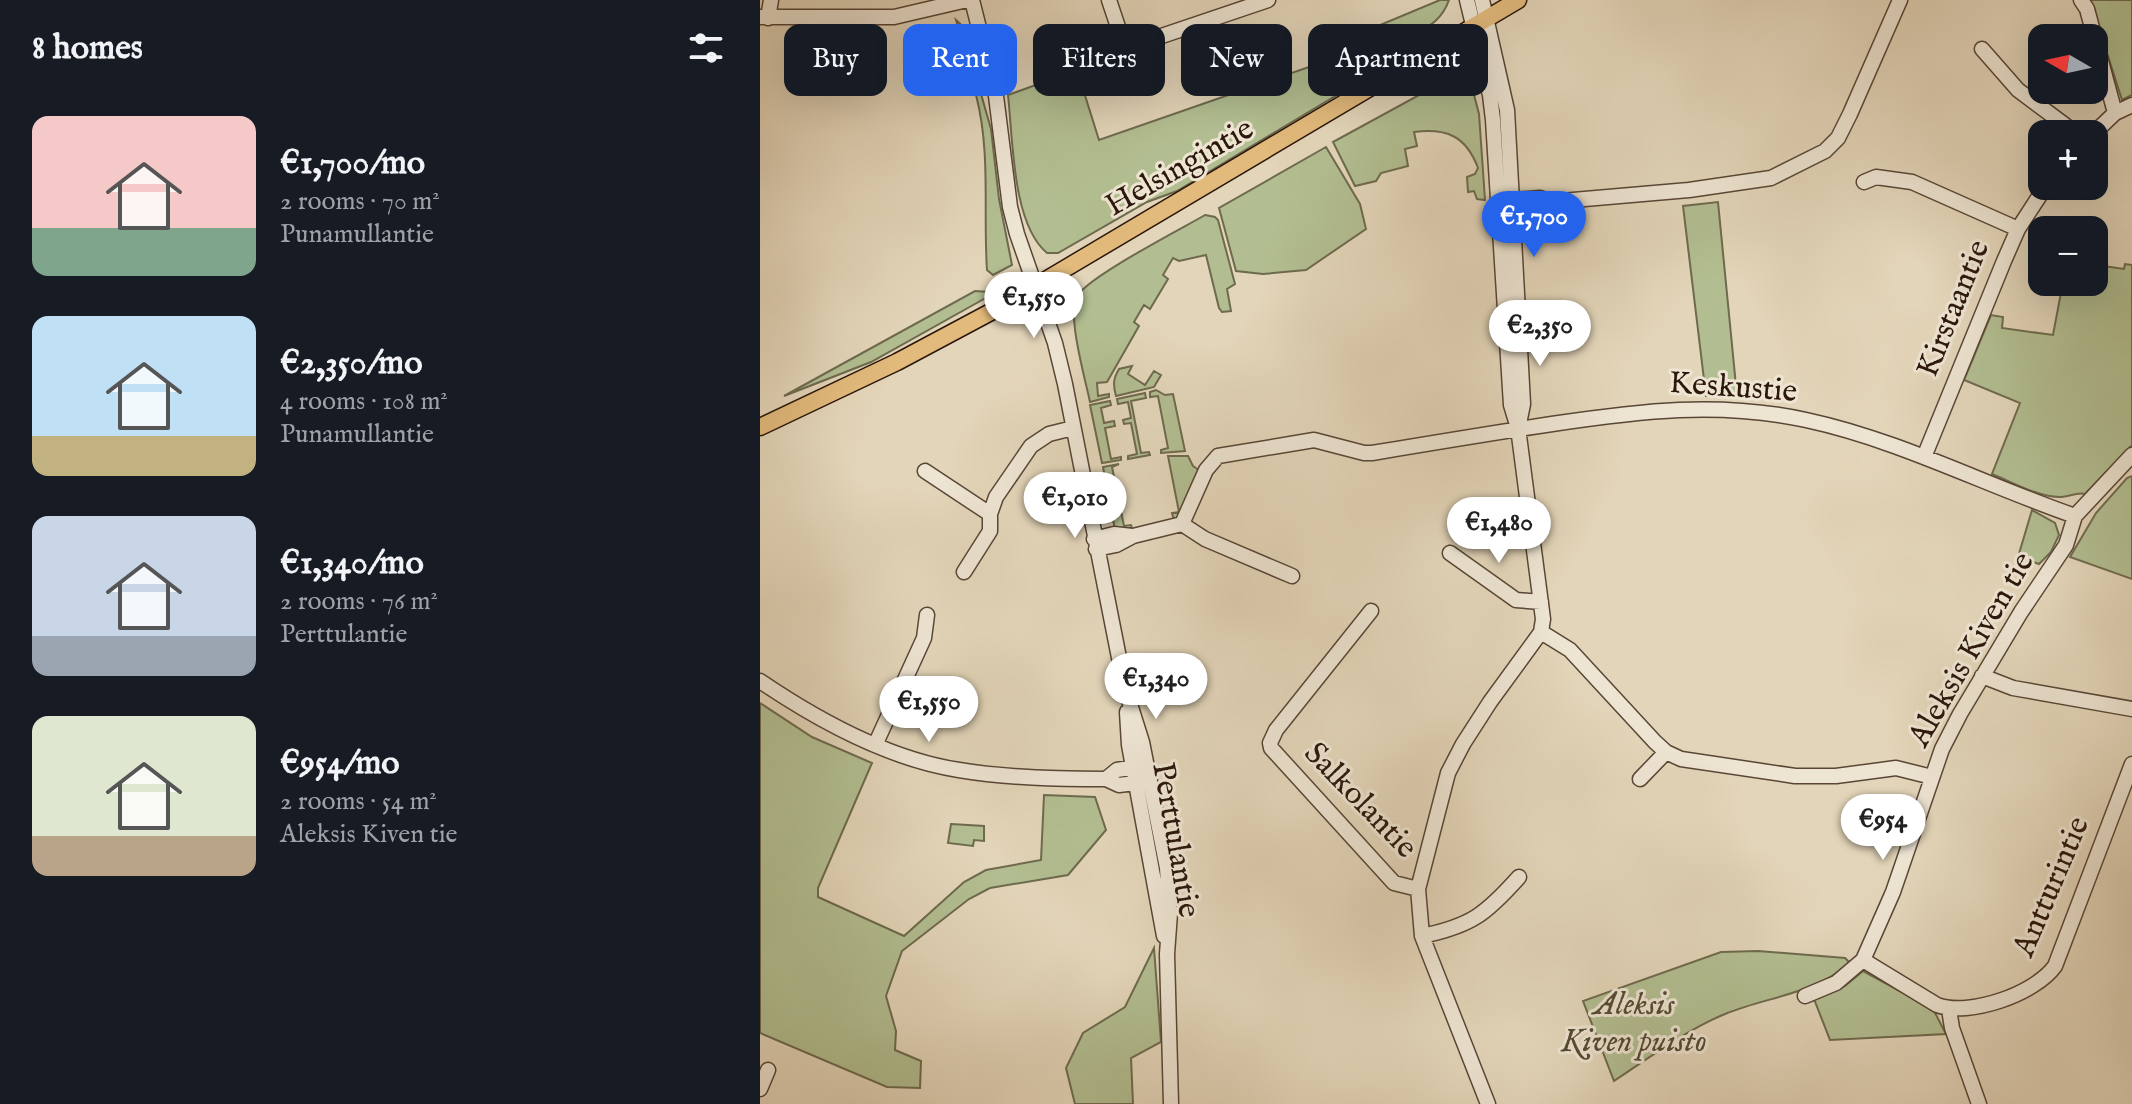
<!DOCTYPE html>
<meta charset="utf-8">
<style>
:root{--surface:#171b24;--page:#20242c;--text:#f1f3f6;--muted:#9ea1a6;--accent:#2563eb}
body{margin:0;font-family:"IM FELL English",serif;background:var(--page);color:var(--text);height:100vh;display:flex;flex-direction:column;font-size:30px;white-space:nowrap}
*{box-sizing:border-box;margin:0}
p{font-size:26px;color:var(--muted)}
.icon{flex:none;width:44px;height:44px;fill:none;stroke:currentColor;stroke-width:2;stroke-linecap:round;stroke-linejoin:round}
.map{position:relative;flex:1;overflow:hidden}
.side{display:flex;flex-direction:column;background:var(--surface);width:760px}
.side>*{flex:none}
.guide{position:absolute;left:24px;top:24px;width:760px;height:72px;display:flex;gap:16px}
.needle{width:52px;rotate:279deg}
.controls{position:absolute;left:1268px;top:24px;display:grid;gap:16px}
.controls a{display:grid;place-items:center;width:80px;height:80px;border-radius:16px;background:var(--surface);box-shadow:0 8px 32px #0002;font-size:40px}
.price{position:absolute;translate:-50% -68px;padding:0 18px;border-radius:28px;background:#fff;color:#222;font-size:26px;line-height:52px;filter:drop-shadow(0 2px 4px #0008)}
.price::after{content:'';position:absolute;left:50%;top:48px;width:24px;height:18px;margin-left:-12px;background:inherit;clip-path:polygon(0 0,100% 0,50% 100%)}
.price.on{background:var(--accent);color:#fff}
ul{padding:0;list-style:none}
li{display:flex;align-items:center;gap:24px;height:200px;padding:0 32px}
li span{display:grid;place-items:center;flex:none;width:224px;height:160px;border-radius:16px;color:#555}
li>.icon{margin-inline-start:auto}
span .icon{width:96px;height:96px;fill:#fffc;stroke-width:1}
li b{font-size:34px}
h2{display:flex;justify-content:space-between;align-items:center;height:96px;padding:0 32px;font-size:34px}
.chip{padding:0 28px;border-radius:16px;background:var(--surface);box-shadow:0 8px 32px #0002;font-size:28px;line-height:72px}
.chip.on{background:var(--accent);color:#fff}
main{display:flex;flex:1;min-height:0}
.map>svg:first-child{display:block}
.green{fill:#b2be91;stroke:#6e6a4e;stroke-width:2}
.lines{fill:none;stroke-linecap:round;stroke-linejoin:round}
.minor-casing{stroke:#594636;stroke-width:17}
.major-casing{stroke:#2b170b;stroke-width:19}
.minor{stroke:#ede4d2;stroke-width:14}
.major{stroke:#e2ba7c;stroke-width:16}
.labels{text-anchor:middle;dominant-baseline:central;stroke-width:6;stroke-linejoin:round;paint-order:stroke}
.street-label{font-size:32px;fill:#2b170b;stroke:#ede4d2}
.park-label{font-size:32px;font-style:italic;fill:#544933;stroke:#ede4d2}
</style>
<main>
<section class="side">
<h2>8 homes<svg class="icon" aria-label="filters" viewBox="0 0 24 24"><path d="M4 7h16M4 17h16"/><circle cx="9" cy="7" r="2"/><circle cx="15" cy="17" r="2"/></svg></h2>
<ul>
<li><span style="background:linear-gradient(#f6c9c9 70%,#7fa58c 0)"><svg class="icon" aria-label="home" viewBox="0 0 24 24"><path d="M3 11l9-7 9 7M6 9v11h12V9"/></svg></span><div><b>€1,700/mo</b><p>2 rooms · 70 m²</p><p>Punamullantie</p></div></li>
<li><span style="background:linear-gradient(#bfe0f5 75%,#c2b280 0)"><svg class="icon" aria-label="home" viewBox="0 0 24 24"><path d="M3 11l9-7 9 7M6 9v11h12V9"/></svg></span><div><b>€2,350/mo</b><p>4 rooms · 108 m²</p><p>Punamullantie</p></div></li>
<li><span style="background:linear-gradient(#c9d6e8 75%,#9aa5b1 0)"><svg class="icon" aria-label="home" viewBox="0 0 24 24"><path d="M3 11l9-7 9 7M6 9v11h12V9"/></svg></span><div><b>€1,340/mo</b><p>2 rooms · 76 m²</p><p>Perttulantie</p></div></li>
<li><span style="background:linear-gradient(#dfe7d0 75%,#b9a48a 0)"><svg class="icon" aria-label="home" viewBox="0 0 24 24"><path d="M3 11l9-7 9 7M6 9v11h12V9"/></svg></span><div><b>€954/mo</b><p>2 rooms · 54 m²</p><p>Aleksis Kiven tie</p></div></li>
</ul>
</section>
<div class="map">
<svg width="1372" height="1104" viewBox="0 0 1372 1104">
<rect width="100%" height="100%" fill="#e3d5b9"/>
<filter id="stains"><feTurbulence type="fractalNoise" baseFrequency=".0025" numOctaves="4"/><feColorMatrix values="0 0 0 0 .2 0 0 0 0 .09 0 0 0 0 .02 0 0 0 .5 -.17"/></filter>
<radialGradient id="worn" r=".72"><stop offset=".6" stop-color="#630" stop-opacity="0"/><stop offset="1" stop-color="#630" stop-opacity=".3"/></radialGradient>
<path class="green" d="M 680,0 L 689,0 C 678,32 649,30 633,50 C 626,59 620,67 612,74 L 417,191 L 387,202 L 298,253 L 287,253 C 252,224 253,139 248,95 L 317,70 L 339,140 L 572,59 L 599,43 L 601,33 Z
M 1330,0 L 1372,0 L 1372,95 L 1362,100 Z
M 196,20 L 206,29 L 214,63 L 208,64 Z
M 703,71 L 708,72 L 719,114 L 725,200 L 717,199 L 714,191 L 708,192 L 707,177 L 715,174 L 718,168 C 706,136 687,128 654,132 L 657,146 L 645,149 L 648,166 L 621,173 L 616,181 L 595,186 L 573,142 Z
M 221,94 L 231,129 L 239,199 L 252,265 L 233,275 L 227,270 C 223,211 231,152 216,95 Z
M 566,147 L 600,204 L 606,229 L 546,270 L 503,274 L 476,271 L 459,208 Z
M 958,202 L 977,396 L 946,396 L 923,206 Z
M 445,215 L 455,217 L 458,220 L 475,284 L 467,289 L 471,311 L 462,312 L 459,308 L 446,255 L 419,261 L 413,258 L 403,275 L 408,279 L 390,309 L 384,305 L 374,322 L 379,326 L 347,382 L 337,383 L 338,396 L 349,394 L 349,397 L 330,402 C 325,378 308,319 316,298 C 323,279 423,228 445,215 Z
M 1334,254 L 1335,260 L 1343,262 L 1343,266 L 1364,269 L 1365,264 L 1372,265 L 1372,445 L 1325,494 C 1316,492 1309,497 1300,497 C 1278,497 1252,482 1232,474 L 1260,403 L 1204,380 L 1231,315 L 1243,317 L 1242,328 L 1293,335 L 1303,282 L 1334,282 Z
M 215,291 L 229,292 L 231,295 L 111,362 L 24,396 Z
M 372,366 L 368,374 L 385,385 L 394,371 L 401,375 L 394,387 L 356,396 C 353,385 353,379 359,369 Z
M 396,390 L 405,395 L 413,394 L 425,451 L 401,453 L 401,450 L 408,448 L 398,396 L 390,397 L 390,392 Z
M 385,393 L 386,398 L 371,401 L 381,453 L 389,452 L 390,455 L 368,459 L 368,456 L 377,454 L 371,423 L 364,424 L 363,420 L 371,418 L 368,402 L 358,404 L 357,399 Z
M 350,401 L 351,405 L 341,408 L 344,423 L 354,421 L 355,426 L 345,428 L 351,459 L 361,457 L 361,460 L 342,463 L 330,405 Z
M 408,456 L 428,456 L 433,466 L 439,470 L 417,518 L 414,520 L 412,513 L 419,512 Z
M 359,464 L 352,467 L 364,526 L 371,525 L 372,528 L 355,530 L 343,467 Z
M 1372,476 L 1372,579 L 1310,557 L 1336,513 L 1367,478 Z
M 1272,510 L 1295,523 L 1299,535 L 1291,552 L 1279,564 L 1258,557 Z
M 0,703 L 52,737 L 112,763 L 58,888 L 58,897 L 144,936 L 204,882 L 226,870 L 281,860 L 284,795 L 335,797 L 346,830 L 308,875 L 230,888 L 209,899 L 142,951 L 126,996 L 136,1031 L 135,1050 L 161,1061 L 160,1088 L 127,1087 L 0,1033 Z
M 191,824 L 224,826 L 224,841 L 214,840 L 213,846 L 188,843 Z
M 394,948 L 401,1042 L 371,1058 L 373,1104 L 315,1104 L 306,1068 L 323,1033 L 365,1007 Z
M 998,951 L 1085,958 L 1090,963 C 1053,995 1009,996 965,1014 C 926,1030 889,1058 854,1081 L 823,1001 L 961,952 Z
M 1103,971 L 1173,1009 L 1186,1034 L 1070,1040 L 1054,999 L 1085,986 Z"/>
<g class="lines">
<g class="minor-casing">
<path id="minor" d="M 212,0 L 236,96 L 250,207 L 257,234 L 295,343 L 305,384 L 365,688 L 382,742 L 407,868 L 410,913 L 407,954 L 411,1104
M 349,0 L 363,42 L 369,47 L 508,0
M 707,0 L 730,95 L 733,120 L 751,405 L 758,428 L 783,619 L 781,632 L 730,702 L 703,744 L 688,773 L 658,889 L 662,936 L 728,1104
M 722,0 L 747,110 L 763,404 L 759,424
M 1321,0 L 1327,9 L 1355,113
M 0,17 L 134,17 L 207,0
M 8,18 L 11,0
M 1222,49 L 1258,90 L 1317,134
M 1333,134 L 1355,113 L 1372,105
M 1104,182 L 1116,177 L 1152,182 L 1258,229
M 739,215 L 753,200 L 780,198 L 790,202 L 929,190 L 1011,178 L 1065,151 L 1078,138 L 1090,114 L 1140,0
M 744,215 L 780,211 L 790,202
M 1164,457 L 1244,261 L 1258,229 L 1286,186
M 165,471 L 230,514
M 422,524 L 445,539 L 532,576
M 334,539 L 354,534 L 372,536
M 336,549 L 356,545 L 373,536 L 422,524 L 446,470 L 458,456 L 554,440 L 604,453 L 612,453 C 672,443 732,433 792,424 C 880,411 958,401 1046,420 C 1139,440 1225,485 1315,516
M 690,553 L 756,600 L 781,602
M 204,572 L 230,531 L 230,514 L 236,497 L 271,446 L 289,434 L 313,428
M 611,611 L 516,730 L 510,743 L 511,748 L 634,883 L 658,889
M 781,632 L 810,650 L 895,742 L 906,752 L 921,759 L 1035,776 L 1076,776 L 1136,768 L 1172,777
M 1222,676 L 1253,688 L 1372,709
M 0,681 C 59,721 128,759 199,770 C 247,778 297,779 346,779 L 359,785 L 390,781
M 367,712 L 369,745 L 404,936
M 116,743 L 164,638 L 167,615
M 346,779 L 357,770 L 382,766
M 880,779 L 906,752
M 662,936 C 711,926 726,914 759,877
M 1103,960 L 1177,1005 C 1209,1017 1275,994 1295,966 L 1372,764
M 1045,996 L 1076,983 L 1103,960 L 1133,892 L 1182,749 L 1200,714 L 1261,612 L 1306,545 L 1315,516 L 1372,455
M 1189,1009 L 1192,1028 L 1219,1104
M 0,1089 L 8,1070"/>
</g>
<g class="major-casing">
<path id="major" d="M 0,427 L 137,362 L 242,306 L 758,0"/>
</g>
<use href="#minor" class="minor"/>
<use href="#major" class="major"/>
</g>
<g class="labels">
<g class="street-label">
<text transform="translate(420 168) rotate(-30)">Helsingintie</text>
<text transform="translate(1194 309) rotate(-68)">Kirstaantie</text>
<text transform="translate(973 388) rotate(4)">Keskustie</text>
<text transform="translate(1212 650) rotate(-60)">Aleksis Kiven tie</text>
<text transform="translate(600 801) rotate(46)">Salkolantie</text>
<text transform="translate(415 840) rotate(80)">Perttulantie</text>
<text transform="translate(1292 887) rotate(-67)">Antturintie</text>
</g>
<g class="park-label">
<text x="874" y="1005">Aleksis<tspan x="874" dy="37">Kiven puisto</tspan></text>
</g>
</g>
<rect width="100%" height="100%" filter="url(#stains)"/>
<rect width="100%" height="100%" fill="url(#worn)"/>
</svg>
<div class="controls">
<a><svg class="needle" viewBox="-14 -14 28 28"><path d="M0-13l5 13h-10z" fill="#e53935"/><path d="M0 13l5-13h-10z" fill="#9ea1a6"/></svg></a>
<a>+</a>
<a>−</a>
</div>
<b class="price on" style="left:774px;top:259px">€1,700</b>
<b class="price" style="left:274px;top:340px">€1,550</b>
<b class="price" style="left:780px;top:368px">€2,350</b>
<b class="price" style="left:315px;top:540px">€1,010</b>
<b class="price" style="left:739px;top:565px">€1,480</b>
<b class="price" style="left:396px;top:721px">€1,340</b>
<b class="price" style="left:169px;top:744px">€1,550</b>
<b class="price" style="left:1123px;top:862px">€954</b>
<div class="guide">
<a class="chip">Buy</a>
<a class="chip on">Rent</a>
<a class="chip">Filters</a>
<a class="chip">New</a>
<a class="chip">Apartment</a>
</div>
</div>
</main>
